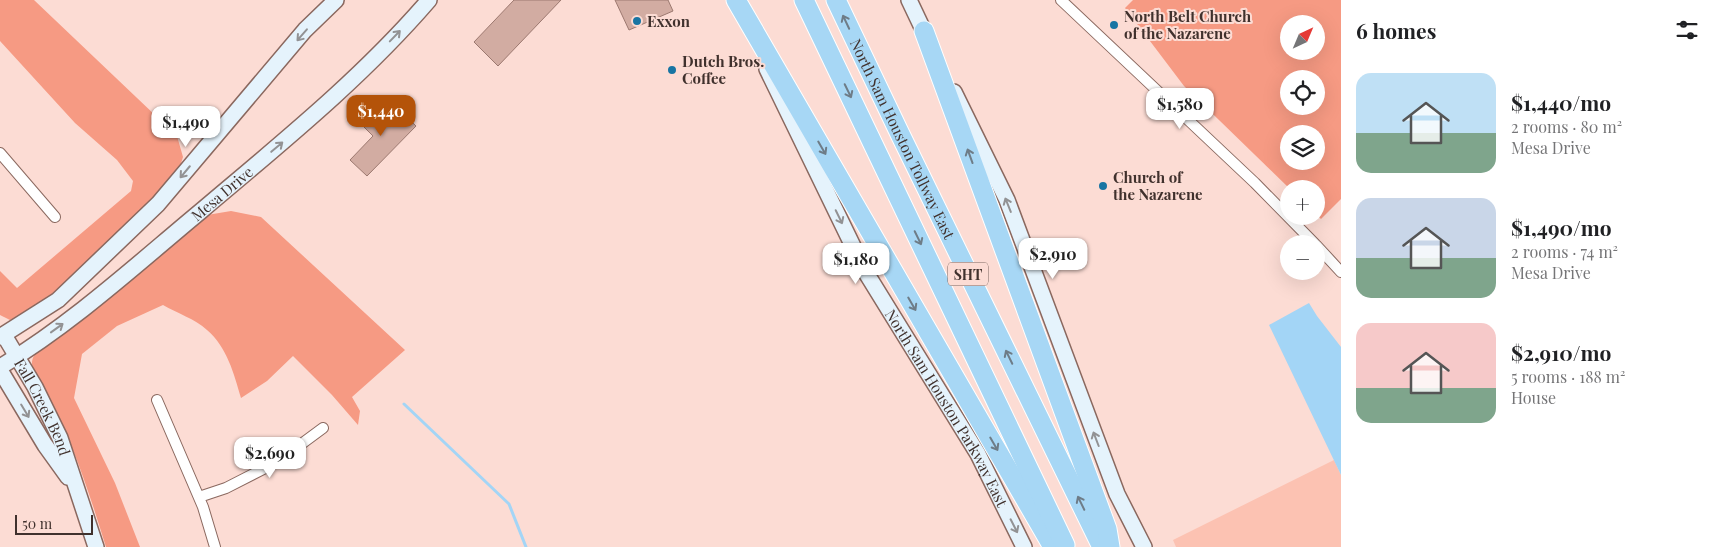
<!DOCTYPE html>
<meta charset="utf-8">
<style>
:root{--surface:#fff;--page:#f2f2f2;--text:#202124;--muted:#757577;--accent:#b45309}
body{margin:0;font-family:"Playfair Display",serif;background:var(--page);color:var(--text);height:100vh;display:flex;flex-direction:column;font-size:19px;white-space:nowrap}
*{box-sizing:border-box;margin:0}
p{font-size:16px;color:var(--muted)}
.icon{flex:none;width:28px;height:28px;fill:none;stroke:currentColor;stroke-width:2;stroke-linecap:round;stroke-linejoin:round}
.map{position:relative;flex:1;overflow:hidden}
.drawer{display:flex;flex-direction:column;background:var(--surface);width:375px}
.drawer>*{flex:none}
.needle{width:32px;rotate:44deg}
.fabs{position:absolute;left:1280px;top:15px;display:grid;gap:10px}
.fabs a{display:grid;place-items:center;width:45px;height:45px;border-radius:50%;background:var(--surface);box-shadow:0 5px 20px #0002;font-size:25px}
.scale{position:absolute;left:15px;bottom:12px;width:78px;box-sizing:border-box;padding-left:5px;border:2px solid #40312d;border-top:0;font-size:14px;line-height:18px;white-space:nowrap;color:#40312d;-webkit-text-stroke:4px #fcdcd4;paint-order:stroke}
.price{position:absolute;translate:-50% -42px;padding:0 11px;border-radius:10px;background:#fff;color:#222;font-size:16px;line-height:32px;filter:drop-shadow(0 1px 2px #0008)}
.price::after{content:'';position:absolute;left:50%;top:30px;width:15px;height:11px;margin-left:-8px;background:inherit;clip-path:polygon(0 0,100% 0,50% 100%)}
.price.on{background:var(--accent);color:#fff}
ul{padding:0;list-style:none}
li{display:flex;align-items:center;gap:15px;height:125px;padding:0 15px}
li span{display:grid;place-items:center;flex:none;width:140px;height:100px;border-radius:15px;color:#555}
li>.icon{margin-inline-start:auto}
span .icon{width:60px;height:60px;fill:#fffc;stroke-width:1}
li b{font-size:21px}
h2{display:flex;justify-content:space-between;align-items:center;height:60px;padding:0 15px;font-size:21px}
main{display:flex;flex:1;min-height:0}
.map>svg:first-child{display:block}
.green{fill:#fcc2b2}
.forest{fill:#f69a83;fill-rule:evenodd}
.water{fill:#a3d5f6}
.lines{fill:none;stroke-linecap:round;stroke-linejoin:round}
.stream{stroke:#a3d5f6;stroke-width:3}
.building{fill:#d2aca2;stroke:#9c7970}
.street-casing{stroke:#8a685f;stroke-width:12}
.secondary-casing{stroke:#8a685f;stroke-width:18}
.highway-casing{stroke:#fff;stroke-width:21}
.street{stroke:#fff;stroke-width:10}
.secondary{stroke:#e5f3fc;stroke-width:15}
.highway{stroke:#a7d7f5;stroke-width:19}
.oneway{stroke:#6e7c87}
.oneway2{stroke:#929294}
.poi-dot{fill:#1875a3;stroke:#fcdcd4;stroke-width:2}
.labels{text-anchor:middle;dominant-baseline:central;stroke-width:4;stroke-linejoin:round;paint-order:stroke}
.shield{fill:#fcdcd4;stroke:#78645f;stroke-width:1}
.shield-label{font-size:14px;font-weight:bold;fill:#40312d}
.poi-label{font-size:15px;font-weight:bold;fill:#40312d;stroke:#fcdcd4;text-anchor:start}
.street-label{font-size:15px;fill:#40312d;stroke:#fcdcd4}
</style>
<main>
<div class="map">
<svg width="1341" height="547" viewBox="0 0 1341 547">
<rect width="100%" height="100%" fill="#fcdcd4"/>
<path class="green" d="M 1334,460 L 1341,475 L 1341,547 L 1176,547 L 1173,540 Z"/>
<path class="forest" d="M 0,0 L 34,0 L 177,136 L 183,157 L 177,176 L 81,271 L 52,294 L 16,318 L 10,320 L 0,315 L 0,271 L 17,288 L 131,191 L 133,181 L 117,160 L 75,123 L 0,41 Z
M 1133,0 L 1341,0 L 1341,199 L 1321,219 L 1316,214 L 1316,189 L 1290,189 L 1184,86 L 1125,8 ZM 1289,24 L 1316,24 L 1316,51 L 1289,51 ZM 1289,79 L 1316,79 L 1316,106 L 1289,106 ZM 1289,134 L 1316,134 L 1316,161 L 1289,161 Z
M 231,211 L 261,217 L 405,350 L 352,397 L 360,411 L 358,425 L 332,395 L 293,356 L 267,381 L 241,398 C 234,374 227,347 207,330 C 195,319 177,313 163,305 L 117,326 L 82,354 L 74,398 L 115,483 L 140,547 L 106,547 C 88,489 70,432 39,380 C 32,368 28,362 38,350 L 207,215 Z"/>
<path class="water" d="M 1309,303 L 1317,316 L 1341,347 L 1341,475 L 1269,325 Z"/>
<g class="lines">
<path class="stream" d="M 404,404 L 509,504 L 526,547"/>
</g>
<path class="building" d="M 514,0 L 561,0 L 498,66 L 474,42 Z
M 615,0 L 668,0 L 673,11 L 629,30 Z
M 374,103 L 390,119 L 399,110 L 416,126 L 367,176 L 350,160 L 373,136 L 357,120 Z"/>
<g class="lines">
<g class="street-casing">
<path id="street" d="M 1061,0 L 1255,183 L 1315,244
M 0,153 L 55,217
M 1316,245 L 1341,272
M 157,400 L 203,507 L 215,547
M 199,497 L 226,488 L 277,462 L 323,428"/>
</g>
<g class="secondary-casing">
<g id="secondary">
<path d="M 909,0 L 928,40"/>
<path id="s1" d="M 767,69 L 865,271 L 978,454 L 1024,547"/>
<path d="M 954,92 L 1007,200 L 1117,494 L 1144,547"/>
<path id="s2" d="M 4,335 L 35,387 L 60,438 L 96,547"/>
<path d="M 0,337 L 58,300 L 158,204 L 305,30 L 336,0"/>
<path id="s3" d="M 0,367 C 73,323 136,265 201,211 C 280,144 361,79 429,0"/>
<path d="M 0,370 L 45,445 L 68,477"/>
</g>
</g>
<g class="highway-casing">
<g id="highway">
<path d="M 736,0 L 1053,547"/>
<path d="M 804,0 L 1065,545"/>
<path id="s4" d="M 836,0 L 900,134 L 1102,547"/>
<path d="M 924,31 L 1107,529 L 1110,547"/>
</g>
</g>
<use href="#street" class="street"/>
<use href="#secondary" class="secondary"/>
<use href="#highway" class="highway"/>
</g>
<defs><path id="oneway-shaft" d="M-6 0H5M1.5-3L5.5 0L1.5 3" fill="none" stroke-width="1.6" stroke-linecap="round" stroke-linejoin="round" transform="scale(1.25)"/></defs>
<g class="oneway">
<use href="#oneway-shaft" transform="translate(846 22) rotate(-115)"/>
<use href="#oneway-shaft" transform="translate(848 91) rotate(64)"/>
<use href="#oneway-shaft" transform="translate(822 148) rotate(60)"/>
<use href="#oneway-shaft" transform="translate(970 156) rotate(-110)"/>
<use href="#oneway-shaft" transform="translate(918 238) rotate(64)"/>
<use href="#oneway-shaft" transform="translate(912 304) rotate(60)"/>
<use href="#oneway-shaft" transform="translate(1009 357) rotate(-116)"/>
<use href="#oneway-shaft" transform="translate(994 444) rotate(60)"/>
<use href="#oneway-shaft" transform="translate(1081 503) rotate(-116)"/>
</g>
<g class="oneway2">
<use href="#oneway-shaft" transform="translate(302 35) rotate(131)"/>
<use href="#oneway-shaft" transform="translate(395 36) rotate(-46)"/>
<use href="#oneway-shaft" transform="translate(277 147) rotate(-40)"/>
<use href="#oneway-shaft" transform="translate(185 172) rotate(130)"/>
<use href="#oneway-shaft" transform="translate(1008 205) rotate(-112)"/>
<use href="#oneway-shaft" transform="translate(839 217) rotate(64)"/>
<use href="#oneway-shaft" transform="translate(57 328) rotate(-36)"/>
<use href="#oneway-shaft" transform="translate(25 411) rotate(59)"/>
<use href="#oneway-shaft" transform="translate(1096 439) rotate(-111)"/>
<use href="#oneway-shaft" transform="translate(1014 526) rotate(63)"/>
</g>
<g class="poi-dot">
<circle cx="637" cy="21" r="5"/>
<circle cx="1114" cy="25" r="5"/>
<circle cx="672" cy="70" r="5"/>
<circle cx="1103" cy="186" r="5"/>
</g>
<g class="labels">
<rect class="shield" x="948" y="262.5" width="40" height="23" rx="4"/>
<g class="shield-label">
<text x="968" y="274">SHT</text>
</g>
<g class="poi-label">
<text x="1124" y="16">North Belt Church<tspan x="1124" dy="17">of the Nazarene</tspan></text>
<text x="647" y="21">Exxon</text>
<text x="682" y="61">Dutch Bros.<tspan x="682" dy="17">Coffee</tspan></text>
<text x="1113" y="177">Church of<tspan x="1113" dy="17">the Nazarene</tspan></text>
</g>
<g class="street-label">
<text stroke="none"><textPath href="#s4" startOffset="154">North Sam Houston Tollway East</textPath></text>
<text stroke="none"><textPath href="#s3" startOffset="282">Mesa Drive</textPath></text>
<text stroke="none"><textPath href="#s2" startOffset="82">Fall Creek Bend</textPath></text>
<text stroke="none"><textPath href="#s1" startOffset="384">North Sam Houston Parkway East</textPath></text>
</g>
</g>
</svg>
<div class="fabs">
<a><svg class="needle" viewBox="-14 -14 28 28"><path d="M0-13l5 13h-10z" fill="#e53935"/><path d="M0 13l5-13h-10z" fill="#757577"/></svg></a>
<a><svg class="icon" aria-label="locate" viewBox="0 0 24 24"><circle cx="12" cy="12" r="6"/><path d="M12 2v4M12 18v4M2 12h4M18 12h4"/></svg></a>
<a><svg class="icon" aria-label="layers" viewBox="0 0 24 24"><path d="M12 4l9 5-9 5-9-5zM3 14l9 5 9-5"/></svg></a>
<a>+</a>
<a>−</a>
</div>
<div class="scale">50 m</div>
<b class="price" style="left:1180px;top:130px">$1,580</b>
<b class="price on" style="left:381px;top:137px">$1,440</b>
<b class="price" style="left:186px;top:148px">$1,490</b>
<b class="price" style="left:1053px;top:280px">$2,910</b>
<b class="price" style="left:856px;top:285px">$1,180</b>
<b class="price" style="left:270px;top:479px">$2,690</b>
</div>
<section class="drawer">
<h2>6 homes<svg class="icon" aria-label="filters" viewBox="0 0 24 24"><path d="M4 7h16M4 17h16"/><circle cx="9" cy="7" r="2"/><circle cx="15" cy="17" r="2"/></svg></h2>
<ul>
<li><span style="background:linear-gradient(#bfe0f5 60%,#7fa58c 0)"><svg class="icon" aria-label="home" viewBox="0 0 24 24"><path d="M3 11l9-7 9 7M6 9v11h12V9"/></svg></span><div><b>$1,440/mo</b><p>2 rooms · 80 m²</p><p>Mesa Drive</p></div></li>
<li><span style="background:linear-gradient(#c9d6e8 60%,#7fa58c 0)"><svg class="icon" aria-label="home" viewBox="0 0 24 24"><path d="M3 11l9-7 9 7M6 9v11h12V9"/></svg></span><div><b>$1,490/mo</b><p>2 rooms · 74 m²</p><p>Mesa Drive</p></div></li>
<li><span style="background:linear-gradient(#f6c9c9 65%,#7fa58c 0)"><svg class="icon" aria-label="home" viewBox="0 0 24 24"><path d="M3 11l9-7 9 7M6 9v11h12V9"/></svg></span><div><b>$2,910/mo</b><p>5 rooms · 188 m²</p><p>House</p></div></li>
</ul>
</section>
</main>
